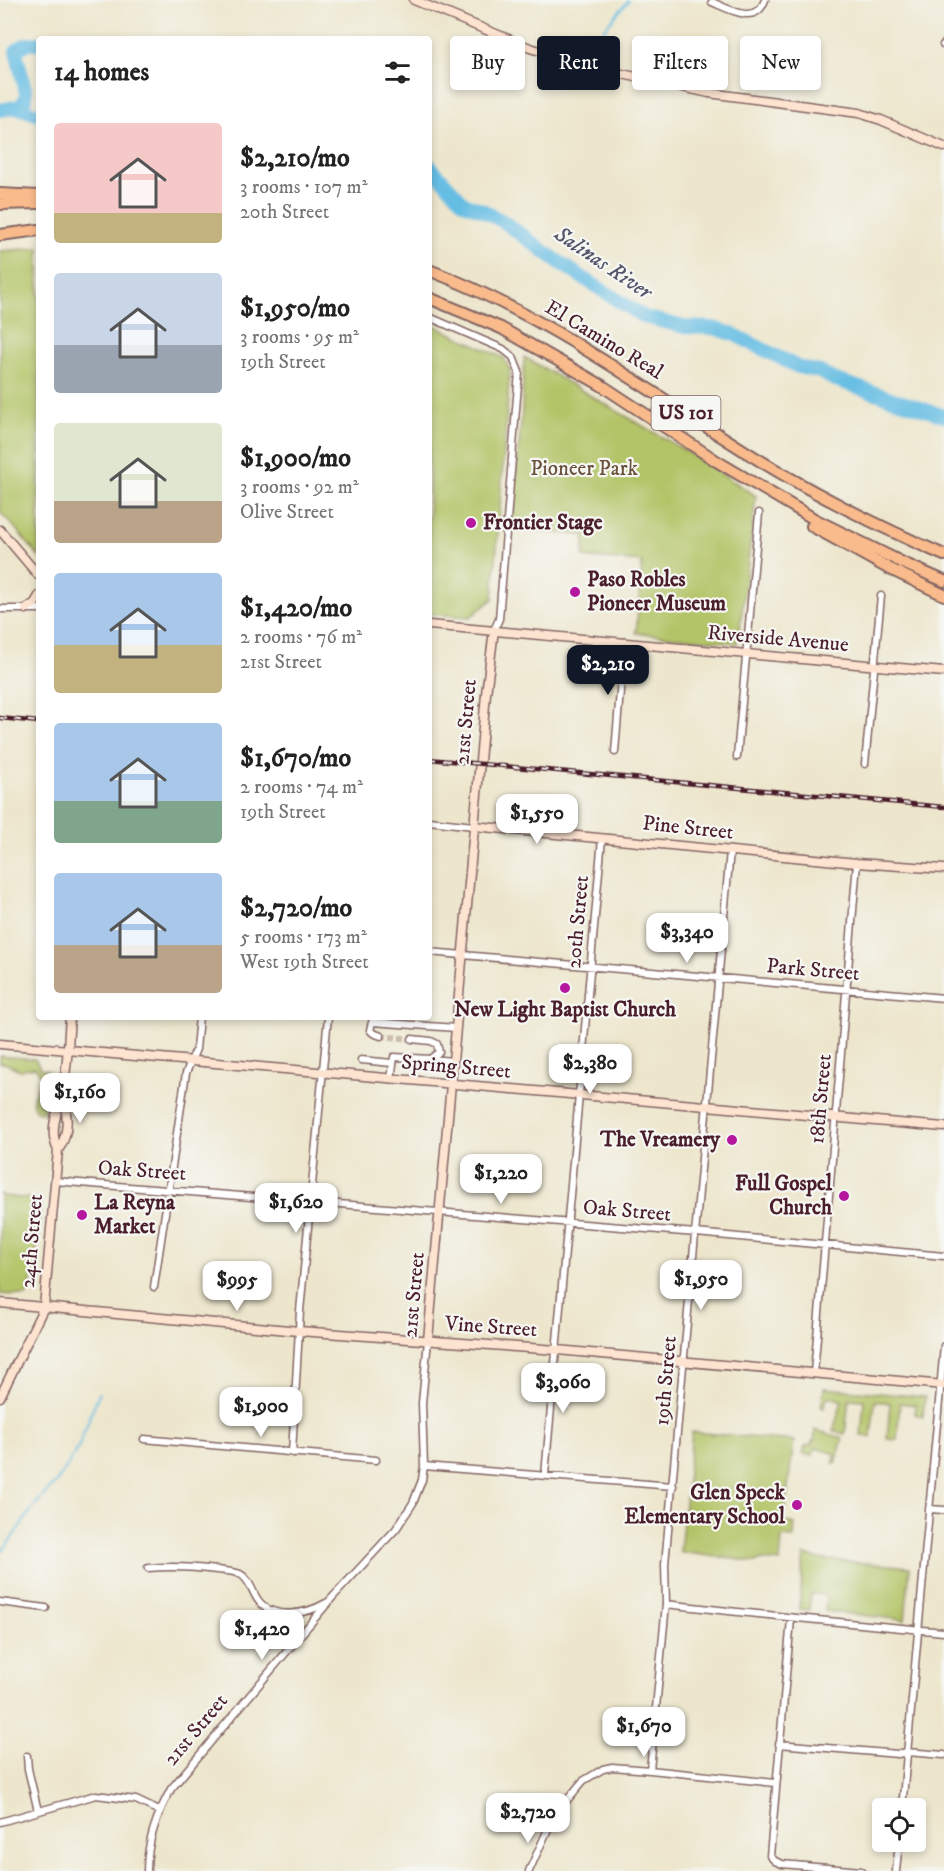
<!DOCTYPE html>
<meta charset="utf-8">
<style>
:root{--surface:#fff;--page:#f6f6f6;--text:#222;--muted:#767676;--accent:#111827}
body{margin:0;font-family:"IM FELL DW Pica",serif;background:var(--page);color:var(--text);height:100vh;display:flex;flex-direction:column;font-size:22px;white-space:nowrap}
*{box-sizing:border-box;margin:0}
p{font-size:20px;color:var(--muted)}
.icon{flex:none;width:33px;height:33px;fill:none;stroke:currentColor;stroke-width:2;stroke-linecap:round;stroke-linejoin:round}
.map{position:relative;flex:1;overflow:hidden}
.drawer{position:absolute;left:36px;top:36px;width:396px;height:984px;display:flex;flex-direction:column;background:var(--surface);border-radius:6px;box-shadow:0 3px 9px #0003}
.drawer>*{flex:none}
.top-card{position:absolute;left:450px;top:36px;width:404px;height:54px;display:flex;gap:12px}
.fabs{position:absolute;left:872px;top:1798px;display:grid;gap:12px}
.fabs a{display:grid;place-items:center;width:54px;height:54px;border-radius:6px;background:var(--surface);box-shadow:0 3px 9px #0003;font-size:30px}
.price{position:absolute;translate:-50% -51px;padding:0 14px;border-radius:12px;background:#fff;color:#222;font-size:20px;line-height:39px;filter:drop-shadow(0 2px 3px #0008)}
.price::after{content:'';position:absolute;left:50%;top:36px;width:18px;height:14px;margin-left:-9px;background:inherit;clip-path:polygon(0 0,100% 0,50% 100%)}
.price.current{background:var(--accent);color:#fff}
ul{padding:0;list-style:none}
li{display:flex;align-items:center;gap:18px;height:150px;padding:0 18px}
li span{display:grid;place-items:center;flex:none;width:168px;height:120px;border-radius:6px;color:#555}
li>.icon{margin-inline-start:auto}
span .icon{width:72px;height:72px;fill:#fffc;stroke-width:1}
li b{font-size:26px}
h2{display:flex;justify-content:space-between;align-items:center;height:72px;padding:0 18px;font-size:26px}
.tag{padding:0 21px;border-radius:6px;background:var(--surface);box-shadow:0 3px 9px #0003;font-size:21px;line-height:54px}
.tag.current{background:var(--accent);color:#fff}
.map>svg:first-child{display:block}
.green{fill:#b3c467;stroke:#7e7249;stroke-width:1.5}
.lines{fill:none;stroke-linecap:round;stroke-linejoin:round}
.stream{stroke:#66bde3;stroke-width:2}
.river{stroke:#66bde3;stroke-width:14}
.street-tunnel{stroke:#ccbeac;stroke-width:6;stroke-dasharray:6 3;stroke-linecap:butt}
.street-casing{stroke:#836563;stroke-width:9}
.secondary-casing{stroke:#836563;stroke-width:11}
.highway-casing{stroke:#836563;stroke-width:14}
.street{stroke:#fff;stroke-width:6}
.secondary{stroke:#fde4d1;stroke-width:8}
.highway{stroke:#fabb8c;stroke-width:10}
.rail-casing{stroke:#4a1f2b;stroke-width:4.5}
.rail{stroke:#f6f6f2;stroke-width:2;stroke-dasharray:7;stroke-linecap:butt}
.poi-dot{fill:#b5179e;stroke:#f6f6f2;stroke-width:2}
.labels{text-anchor:middle;dominant-baseline:central;stroke-width:4.5;stroke-linejoin:round;paint-order:stroke}
.shield{fill:#f6f6f2;stroke:#7e6067;stroke-width:1.5}
.shield-label{font-size:20px;font-weight:bold;fill:#4a1f2b}
.street-label{font-size:21px;fill:#4a1f2b;stroke:#f6f6f2}
.park-label{font-size:21px;fill:#6a513d;stroke:#f6f6f2}
.poi-label{font-size:21px;font-weight:bold;fill:#4a1f2b;stroke:#f6f6f2;text-anchor:start}
.water-label{font-size:22px;font-style:italic;fill:#54566b;stroke:#f6f6f2}
</style>
<div class="map">
<svg width="944" height="1871" viewBox="0 0 944 1871">
<rect width="100%" height="100%" fill="#f6f6f2"/>
<filter id="ink" filterUnits="userSpaceOnUse"><feTurbulence type="fractalNoise" baseFrequency=".0167" numOctaves="2"/><feDisplacementMap in="SourceGraphic" scale="12" xChannelSelector="R" yChannelSelector="G"/><feConvolveMatrix kernelMatrix="1 2 1 2 8 2 1 2 1" color-interpolation-filters="sRGB"/></filter>
<filter id="wash" filterUnits="userSpaceOnUse"><feTurbulence type="fractalNoise" baseFrequency=".008" numOctaves="4" result="noise"/><feDisplacementMap in="SourceGraphic" scale="24" xChannelSelector="R" yChannelSelector="G"/><feGaussianBlur stdDeviation="1.35" result="paint"/><feColorMatrix in="noise" values="0 0 0 0 0 0 0 0 0 0 0 0 0 0 0 0 0 1.4 0 .05"/><feComposite in="paint" operator="in"/></filter>
<g filter="url(#wash)">
<rect width="100%" height="100%" fill="#ede6cc"/>
<path class="green" d="M 39,248 L 39,557 L 11,523 L 0,513 L 0,251 Z
M 429,323 L 504,358 L 510,370 L 493,599 L 470,617 L 429,614 Z
M 524,357 L 691,454 L 756,496 L 739,637 L 737,643 L 636,633 L 642,562 L 583,557 L 585,535 L 511,529 L 522,413 Z
M 0,1056 L 35,1059 L 41,1069 L 48,1070 L 46,1083 L 35,1067 L 20,1070 L 5,1063 L 0,1063 Z
M 41,1083 L 47,1086 L 44,1113 L 36,1111 C 28,1102 35,1091 41,1083 Z
M 0,1194 L 2,1196 L 35,1199 L 40,1201 C 41,1216 34,1287 26,1296 L 0,1294 Z
M 824,1388 L 925,1397 L 923,1417 L 915,1414 L 916,1405 L 900,1403 L 897,1440 L 887,1439 L 890,1403 L 875,1401 L 871,1437 L 861,1436 L 864,1400 L 849,1399 L 845,1434 L 833,1431 L 842,1401 L 828,1396 L 824,1408 L 821,1407 Z
M 815,1430 L 843,1438 L 836,1463 L 833,1463 L 836,1454 L 815,1448 L 812,1456 L 802,1454 L 806,1446 L 811,1445 L 812,1441 L 814,1441 Z
M 692,1432 L 794,1441 L 783,1522 L 795,1524 L 794,1538 L 782,1537 L 780,1562 L 763,1560 L 755,1562 L 680,1552 Z
M 804,1555 L 821,1559 L 910,1567 L 905,1620 L 825,1611 L 826,1595 L 811,1594 L 809,1610 L 799,1609 Z"/>
<g class="lines">
<path class="stream" d="M 603,30 L 629,0
M 0,1551 L 5,1548 L 35,1505 L 58,1480 L 78,1448 L 99,1393"/>
<path class="river" d="M 76,39 L 94,39
M 23,108 L 23,102 L 26,98 L 26,93 L 16,51 C 23,44 29,43 39,43
M 0,110 L 16,107 L 39,115
M 429,165 L 464,203 L 482,210 L 504,222 L 563,265 L 644,317 L 684,327 L 713,328 L 733,334 L 798,367 L 820,372 L 833,379 L 944,416"/>
</g>
</g>
<g filter="url(#ink)">
<g class="lines">
<path class="street-tunnel" d="M 381,1036 L 412,1039"/>
<g class="street-casing">
<path id="street" d="M 712,2 C 729,9 756,26 765,0
M 943,45 L 944,44
M 429,317 L 503,349 L 513,357 L 519,372 L 499,619 L 494,630
M 0,609 L 39,609
M 615,752 L 624,642
M 737,757 L 759,513
M 865,764 L 881,596
M 429,821 L 474,826
M 429,952 L 944,998
M 381,1036 L 373,1033 L 370,1030 L 372,1022 L 456,1028
M 431,1059 L 453,1061
M 361,1060 L 392,1063
M 391,1079 L 394,1057 L 430,1059 L 439,1052 L 437,1044 L 431,1041 L 412,1039
M 55,1181 L 696,1233 L 944,1256
M 154,1287 L 186,1073 L 196,1049 L 199,1017
M 814,1373 L 857,863
M 144,1439 L 376,1460
M 292,1453 L 300,1311 L 328,1017
M 424,1466 L 673,1486
M 545,1475 L 602,838
M 929,1509 L 944,1510
M 148,1568 C 172,1566 193,1567 217,1570 C 225,1571 233,1571 240,1574 C 250,1579 252,1592 258,1600 C 273,1621 307,1614 326,1603
M 0,1602 L 46,1608
M 666,1604 C 759,1615 851,1623 944,1632
M 791,1619 L 770,1856 L 775,1861 L 782,1864 L 861,1871
M 779,1744 L 898,1754 L 907,1752 L 944,1755
M 27,1756 L 28,1769 L 38,1811
M 650,1770 L 666,1604 L 665,1564 L 730,851
M 902,1809 L 944,1346
M 0,1822 L 96,1795 L 136,1800 L 159,1811
M 147,1871 C 147,1841 157,1815 171,1789 L 331,1599 L 396,1529 L 413,1503 L 422,1480 L 424,1466 L 422,1403 L 428,1340
M 529,1871 L 549,1827 L 568,1799 L 583,1781 L 603,1769 L 612,1767 L 650,1770 L 775,1783
M 896,1871 L 899,1842"/>
</g>
<g class="secondary-casing">
<path id="secondary" d="M 414,0 L 530,48 L 604,70 L 709,93 L 859,113 L 881,120 L 944,147
M 0,530 L 39,576
M 26,609 L 35,603 L 39,596
M 429,625 L 944,672
M 474,826 L 857,863 L 944,869
M 0,1044 L 944,1127
M 58,1150 C 48,1130 58,1112 62,1092 C 68,1068 68,1041 70,1017
M 0,1303 L 299,1331 L 557,1350 L 944,1385
M 428,1340 L 486,694 L 494,630
M 0,1397 L 44,1307 L 58,1150 C 71,1133 67,1111 62,1092"/>
</g>
<g class="highway-casing">
<path id="highway" d="M 0,194 L 39,196
M 0,204 L 39,203
M 0,235 L 39,230
M 429,270 C 550,317 649,392 759,460 C 818,496 880,527 944,555
M 429,298 L 501,328 L 601,385 L 718,462 L 816,520 L 905,564 L 944,581
M 812,526 L 888,568 L 944,595"/>
</g>
<use href="#street" class="street"/>
<use href="#secondary" class="secondary"/>
<use href="#highway" class="highway"/>
<g class="rail-casing">
<path id="rail" d="M 0,718 L 39,722
M 429,759 L 944,807"/>
</g>
<use href="#rail" class="rail"/>
</g>
</g>
<g class="poi-dot">
<circle cx="471" cy="523" r="6"/>
<circle cx="575" cy="592" r="6"/>
<circle cx="565" cy="988" r="6"/>
<circle cx="732" cy="1140" r="6"/>
<circle cx="844" cy="1196" r="6"/>
<circle cx="82" cy="1215" r="6"/>
<circle cx="797" cy="1505" r="6"/>
</g>
<g class="labels">
<rect class="shield" x="651.5" y="396" width="69" height="34" rx="4.5"/>
<g class="shield-label">
<text x="686" y="413">US 101</text>
</g>
<g class="street-label">
<text transform="translate(604 340) rotate(31)">El Camino Real</text>
<text transform="translate(778 639) rotate(5)">Riverside Avenue</text>
<text transform="translate(466 722) rotate(-85)">21st Street</text>
<text transform="translate(688 828) rotate(6)">Pine Street</text>
<text transform="translate(578 922) rotate(-85)">20th Street</text>
<text transform="translate(813 970) rotate(5)">Park Street</text>
<text transform="translate(456 1067) rotate(5)">Spring Street</text>
<text transform="translate(821 1099) rotate(-85)">18th Street</text>
<text transform="translate(142 1171) rotate(4)">Oak Street</text>
<text transform="translate(627 1211) rotate(5)">Oak Street</text>
<text transform="translate(32 1241) rotate(-85)">24th Street</text>
<text transform="translate(414 1295) rotate(-85)">21st Street</text>
<text transform="translate(491 1327) rotate(4)">Vine Street</text>
<text transform="translate(666 1381) rotate(-85)">19th Street</text>
<text transform="translate(196 1730) rotate(-50)">21st Street</text>
</g>
<g class="park-label">
<text x="584" y="469">Pioneer Park</text>
</g>
<g class="poi-label">
<text x="483" y="523">Frontier Stage</text>
<text x="587" y="580">Paso Robles<tspan x="587" dy="24">Pioneer Museum</tspan></text>
<text x="565" y="1010" text-anchor="middle">New Light Baptist Church</text>
<text x="720" y="1140" text-anchor="end">The Vreamery</text>
<text x="832" y="1184" text-anchor="end">Full Gospel<tspan x="832" dy="24">Church</tspan></text>
<text x="94" y="1203">La Reyna<tspan x="94" dy="24">Market</tspan></text>
<text x="785" y="1493" text-anchor="end">Glen Speck<tspan x="785" dy="24">Elementary School</tspan></text>
</g>
<g class="water-label">
<text transform="translate(603 263) rotate(34)">Salinas River</text>
</g>
</g>
</svg>
<div class="fabs">
<a><svg class="icon" aria-label="locate" viewBox="0 0 24 24"><circle cx="12" cy="12" r="6"/><path d="M12 2v4M12 18v4M2 12h4M18 12h4"/></svg></a>
</div>
<b class="price current" style="left:608px;top:696px">$2,210</b>
<b class="price" style="left:537px;top:845px">$1,550</b>
<b class="price" style="left:687px;top:964px">$3,340</b>
<b class="price" style="left:590px;top:1095px">$2,380</b>
<b class="price" style="left:80px;top:1124px">$1,160</b>
<b class="price" style="left:501px;top:1205px">$1,220</b>
<b class="price" style="left:296px;top:1234px">$1,620</b>
<b class="price" style="left:701px;top:1311px">$1,950</b>
<b class="price" style="left:237px;top:1312px">$995</b>
<b class="price" style="left:563px;top:1414px">$3,060</b>
<b class="price" style="left:261px;top:1438px">$1,900</b>
<b class="price" style="left:262px;top:1661px">$1,420</b>
<b class="price" style="left:644px;top:1758px">$1,670</b>
<b class="price" style="left:528px;top:1844px">$2,720</b>
<div class="top-card">
<a class="tag">Buy</a>
<a class="tag current">Rent</a>
<a class="tag">Filters</a>
<a class="tag">New</a>
</div>
<section class="drawer">
<h2>14 homes<svg class="icon" aria-label="filters" viewBox="0 0 24 24"><path d="M4 7h16M4 17h16"/><circle cx="9" cy="7" r="2"/><circle cx="15" cy="17" r="2"/></svg></h2>
<ul>
<li><span style="background:linear-gradient(#f6c9c9 75%,#c2b280 0)"><svg class="icon" aria-label="home" viewBox="0 0 24 24"><path d="M3 11l9-7 9 7M6 9v11h12V9"/></svg></span><div><b>$2,210/mo</b><p>3 rooms · 107 m²</p><p>20th Street</p></div></li>
<li><span style="background:linear-gradient(#c9d6e8 60%,#9aa5b1 0)"><svg class="icon" aria-label="home" viewBox="0 0 24 24"><path d="M3 11l9-7 9 7M6 9v11h12V9"/></svg></span><div><b>$1,950/mo</b><p>3 rooms · 95 m²</p><p>19th Street</p></div></li>
<li><span style="background:linear-gradient(#dfe7d0 65%,#b9a48a 0)"><svg class="icon" aria-label="home" viewBox="0 0 24 24"><path d="M3 11l9-7 9 7M6 9v11h12V9"/></svg></span><div><b>$1,900/mo</b><p>3 rooms · 92 m²</p><p>Olive Street</p></div></li>
<li><span style="background:linear-gradient(#a9c7e8 60%,#c2b280 0)"><svg class="icon" aria-label="home" viewBox="0 0 24 24"><path d="M3 11l9-7 9 7M6 9v11h12V9"/></svg></span><div><b>$1,420/mo</b><p>2 rooms · 76 m²</p><p>21st Street</p></div></li>
<li><span style="background:linear-gradient(#a9c7e8 65%,#7fa58c 0)"><svg class="icon" aria-label="home" viewBox="0 0 24 24"><path d="M3 11l9-7 9 7M6 9v11h12V9"/></svg></span><div><b>$1,670/mo</b><p>2 rooms · 74 m²</p><p>19th Street</p></div></li>
<li><span style="background:linear-gradient(#a9c7e8 60%,#b9a48a 0)"><svg class="icon" aria-label="home" viewBox="0 0 24 24"><path d="M3 11l9-7 9 7M6 9v11h12V9"/></svg></span><div><b>$2,720/mo</b><p>5 rooms · 173 m²</p><p>West 19th Street</p></div></li>
</ul>
</section>
</div>
